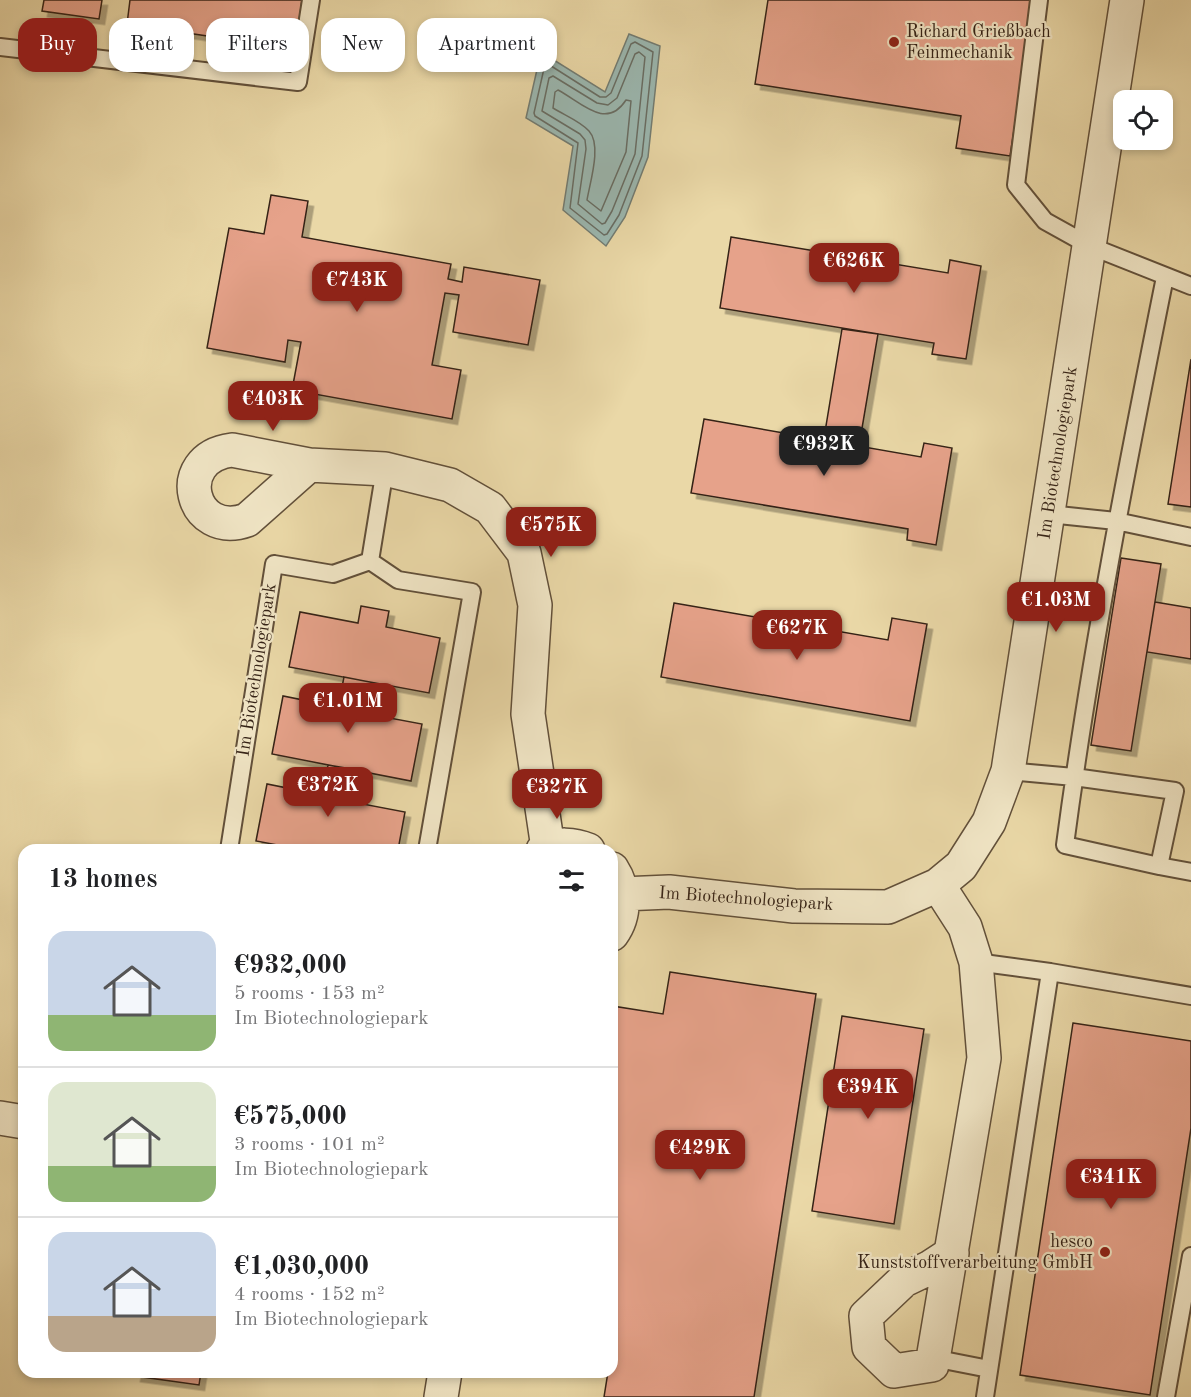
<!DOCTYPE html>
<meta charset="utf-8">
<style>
:root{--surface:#fff;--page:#f6f6f6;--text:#202124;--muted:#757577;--line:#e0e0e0;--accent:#8f2418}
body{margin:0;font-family:"Old Standard TT",serif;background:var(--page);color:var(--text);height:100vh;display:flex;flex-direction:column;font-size:22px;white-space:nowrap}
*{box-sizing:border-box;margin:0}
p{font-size:20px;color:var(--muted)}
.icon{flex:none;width:33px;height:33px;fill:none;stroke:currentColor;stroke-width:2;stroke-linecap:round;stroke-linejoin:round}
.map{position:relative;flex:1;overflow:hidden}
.drawer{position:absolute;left:18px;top:844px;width:600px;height:534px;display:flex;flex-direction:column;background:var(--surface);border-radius:18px;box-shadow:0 3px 9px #0003}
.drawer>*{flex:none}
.top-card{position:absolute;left:18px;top:18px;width:600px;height:54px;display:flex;gap:12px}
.buttons{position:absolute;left:1113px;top:90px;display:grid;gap:12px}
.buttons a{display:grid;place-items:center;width:60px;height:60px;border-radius:12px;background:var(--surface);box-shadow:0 3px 9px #0003;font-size:30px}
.price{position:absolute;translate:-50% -51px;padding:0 14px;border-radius:12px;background:var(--accent);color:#fff;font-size:20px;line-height:39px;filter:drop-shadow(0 2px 3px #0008)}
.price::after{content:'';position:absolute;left:50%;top:36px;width:18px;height:14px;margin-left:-9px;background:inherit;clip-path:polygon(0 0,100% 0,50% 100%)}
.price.selected{background:#222;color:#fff}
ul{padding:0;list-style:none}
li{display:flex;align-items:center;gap:18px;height:150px;padding:0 30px}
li+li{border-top:2px solid var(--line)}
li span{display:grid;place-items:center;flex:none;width:168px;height:120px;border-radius:18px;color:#555}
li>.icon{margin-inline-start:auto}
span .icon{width:72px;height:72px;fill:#fffc;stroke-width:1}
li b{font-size:26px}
h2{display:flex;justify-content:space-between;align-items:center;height:72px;padding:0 30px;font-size:26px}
.chip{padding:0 21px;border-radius:18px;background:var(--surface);box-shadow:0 3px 9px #0003;font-size:21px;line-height:54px}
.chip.selected{background:var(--accent);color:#fff}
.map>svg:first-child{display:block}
.water{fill:#9bb8b1;stroke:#727c73;stroke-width:1.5}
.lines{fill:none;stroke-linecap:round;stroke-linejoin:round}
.shore{stroke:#686d64;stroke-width:1.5}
.building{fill:#e6a28a;stroke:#342216;stroke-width:1.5;filter:url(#shadow)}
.lane-casing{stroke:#62503a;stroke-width:20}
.street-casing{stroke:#62503a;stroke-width:36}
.lane{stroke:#f1e6c6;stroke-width:16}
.street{stroke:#f1e6c6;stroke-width:33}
.poi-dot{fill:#8f2418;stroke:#f1e6c6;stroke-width:2}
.labels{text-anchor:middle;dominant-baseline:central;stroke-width:4.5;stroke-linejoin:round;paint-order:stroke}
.poi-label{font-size:18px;fill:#342216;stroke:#f1e6c6;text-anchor:start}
.street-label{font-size:18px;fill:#342216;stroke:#f1e6c6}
</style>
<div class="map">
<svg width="1191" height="1397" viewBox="0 0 1191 1397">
<defs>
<filter id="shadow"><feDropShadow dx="5.5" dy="5.5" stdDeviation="0" flood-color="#0004"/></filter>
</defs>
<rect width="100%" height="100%" fill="#ead8a7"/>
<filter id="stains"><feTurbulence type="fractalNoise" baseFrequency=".00333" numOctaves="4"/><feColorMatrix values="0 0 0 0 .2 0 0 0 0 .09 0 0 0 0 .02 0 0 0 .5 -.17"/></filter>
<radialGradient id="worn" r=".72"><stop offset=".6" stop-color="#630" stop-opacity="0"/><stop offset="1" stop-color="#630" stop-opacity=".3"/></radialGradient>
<path class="water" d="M 629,34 L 660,46 L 648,157 L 625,217 L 606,246 L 563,210 L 573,146 L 526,118 L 541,52 L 605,92 Z"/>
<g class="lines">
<path class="shore" d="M 635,42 L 653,52 L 642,156 L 619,215 L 607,234 L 604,235 L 570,208 L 578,143 L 535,116 L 534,113 L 545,64 L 548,64 L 600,97 L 606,97 L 611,93 L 631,44 Z
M 639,52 L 645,57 L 635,154 L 612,211 L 605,223 L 602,224 L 578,204 L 586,149 L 585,140 L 580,134 L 542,111 L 549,78 L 553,76 L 597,103 L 608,105 L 617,98 L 635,54 Z
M 558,90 C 581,102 606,131 626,100 L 631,101 L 626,152 L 601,211 L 587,200 C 590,182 602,145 589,131 C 580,121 564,115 553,108 L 555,92 Z"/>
</g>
<path class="building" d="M 44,0 L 102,0 L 99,19 L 42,11 Z
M 130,0 L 302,0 L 295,49 L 127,24 Z
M 768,0 L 1034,0 L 1010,156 L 956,148 L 961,116 L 755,84 Z
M 271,195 L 308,201 L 302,237 L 451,264 L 448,279 L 462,282 L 464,267 L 540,280 L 528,345 L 453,332 L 459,295 L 445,293 L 432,365 L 461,370 L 452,419 L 292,390 L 301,342 L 288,340 L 285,362 L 207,348 L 229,228 L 264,234 Z
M 731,237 L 948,273 L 950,260 L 981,266 L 966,359 L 932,354 L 934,343 L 720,308 Z
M 842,329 L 878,334 L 859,446 L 824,438 Z
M 1191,359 L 1191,507 L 1168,504 Z
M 704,419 L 921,457 L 924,443 L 952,448 L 936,545 L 907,540 L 908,529 L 691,493 Z
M 1121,558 L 1161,564 L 1131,751 L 1091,745 Z
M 1155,602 L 1191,608 L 1191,659 L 1147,652 Z
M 674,603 L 888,640 L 892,618 L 927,624 L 910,721 L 661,677 Z
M 361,606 L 389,611 L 386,627 L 440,638 L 429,693 L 289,667 L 300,612 L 358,623 Z
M 344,677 L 375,683 L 368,714 L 422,724 L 411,781 L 272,754 L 283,696 L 338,707 Z
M 328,765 L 358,770 L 352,802 L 405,812 L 398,850 L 304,850 L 256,841 L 267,784 L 322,795 Z
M 670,972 L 816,994 L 754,1397 L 604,1397 L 608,1372 L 612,1372 L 612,1006 L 663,1014 Z
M 842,1016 L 924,1029 L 894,1224 L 812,1211 Z
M 1073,1023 L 1191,1041 L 1191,1128 L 1150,1395 L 1020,1375 Z
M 136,1372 L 201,1372 L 199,1385 L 135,1376 Z"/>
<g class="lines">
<g class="lane-casing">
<path id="lane" d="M 1039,0 L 1016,185 L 1045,221 L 1090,246 L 1191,286
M 0,47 L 298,82 L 311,0
M 1049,514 L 1116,521 L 1191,537
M 370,561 L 385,469
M 1008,771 L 1074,777 L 1175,791 L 1159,866 L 1191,872
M 229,850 L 274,564 L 333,574 L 370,561 L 398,580 L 472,592 L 427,850
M 1159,866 L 1065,845 C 1090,655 1127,466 1165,277
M 976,962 L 1050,972 L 1191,996
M 933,1358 L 989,1369
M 985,1397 L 1050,972
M 1166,1397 L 1191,1256"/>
</g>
<g class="street-casing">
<path id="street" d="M 232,450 L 309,465 L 247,520 C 191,540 170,458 232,450 Z
M 309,465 L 385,469 L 450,485 L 490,508 L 524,553 L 535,605 L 528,714 L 548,848
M 543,850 C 557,843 574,844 588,850
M 612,869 C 625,889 626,915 612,934
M 938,885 L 965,927 L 976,962 L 984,1058 L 932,1365 L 894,1371 L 869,1347 L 866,1316 L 904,1280 L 929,1268 L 952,1253
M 622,894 L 669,892 L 794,906 L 888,907 L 938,885 L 961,866 L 989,822 L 1008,771 L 1127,0
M 0,1118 L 24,1122
M 441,1397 L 445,1372"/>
</g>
<use href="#lane" class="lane"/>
<use href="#street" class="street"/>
</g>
<g class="poi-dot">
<circle cx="894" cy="42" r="6"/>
<circle cx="1105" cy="1252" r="6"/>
</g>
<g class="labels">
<g class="poi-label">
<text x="906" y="32">Richard Grießbach<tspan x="906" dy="21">Feinmechanik</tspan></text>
<text x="1093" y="1242" text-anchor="end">hesco<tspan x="1093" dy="21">Kunststoffverarbeitung GmbH</tspan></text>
</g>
<g class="street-label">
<text transform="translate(1058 453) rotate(-81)">Im Biotechnologiepark</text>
<text transform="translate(257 670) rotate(-81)">Im Biotechnologiepark</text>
<text transform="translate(746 899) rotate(4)">Im Biotechnologiepark</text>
</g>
</g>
<rect width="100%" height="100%" filter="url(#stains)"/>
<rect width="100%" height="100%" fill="url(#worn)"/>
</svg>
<div class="buttons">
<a><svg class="icon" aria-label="locate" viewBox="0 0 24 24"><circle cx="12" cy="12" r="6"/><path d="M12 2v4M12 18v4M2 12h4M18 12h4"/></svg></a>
</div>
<b class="price" style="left:854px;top:294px">€626K</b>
<b class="price" style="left:357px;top:313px">€743K</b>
<b class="price" style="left:273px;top:432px">€403K</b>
<b class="price selected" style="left:824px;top:477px">€932K</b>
<b class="price" style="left:551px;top:558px">€575K</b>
<b class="price" style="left:1056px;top:633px">€1.03M</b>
<b class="price" style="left:797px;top:661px">€627K</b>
<b class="price" style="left:348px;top:734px">€1.01M</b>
<b class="price" style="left:328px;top:818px">€372K</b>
<b class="price" style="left:557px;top:820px">€327K</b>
<b class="price" style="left:868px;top:1120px">€394K</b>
<b class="price" style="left:700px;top:1181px">€429K</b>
<b class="price" style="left:1111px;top:1210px">€341K</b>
<div class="top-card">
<a class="chip selected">Buy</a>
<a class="chip">Rent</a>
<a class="chip">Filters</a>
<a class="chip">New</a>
<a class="chip">Apartment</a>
</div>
<section class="drawer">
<h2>13 homes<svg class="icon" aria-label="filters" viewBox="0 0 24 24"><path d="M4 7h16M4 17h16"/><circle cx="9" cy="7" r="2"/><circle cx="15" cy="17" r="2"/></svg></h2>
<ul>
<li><span style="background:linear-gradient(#c9d6e8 70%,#8fb573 0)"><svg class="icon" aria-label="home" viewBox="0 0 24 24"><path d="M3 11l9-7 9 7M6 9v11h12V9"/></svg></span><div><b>€932,000</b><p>5 rooms · 153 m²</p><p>Im Biotechnologiepark</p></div></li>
<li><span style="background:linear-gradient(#dfe7d0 70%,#8fb573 0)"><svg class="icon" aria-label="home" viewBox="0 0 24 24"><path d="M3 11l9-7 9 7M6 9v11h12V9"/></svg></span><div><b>€575,000</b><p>3 rooms · 101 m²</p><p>Im Biotechnologiepark</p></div></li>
<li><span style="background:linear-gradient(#c9d6e8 70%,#b9a48a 0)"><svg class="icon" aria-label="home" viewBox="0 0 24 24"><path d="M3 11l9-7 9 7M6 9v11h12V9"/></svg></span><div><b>€1,030,000</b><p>4 rooms · 152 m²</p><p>Im Biotechnologiepark</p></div></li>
</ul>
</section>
</div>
